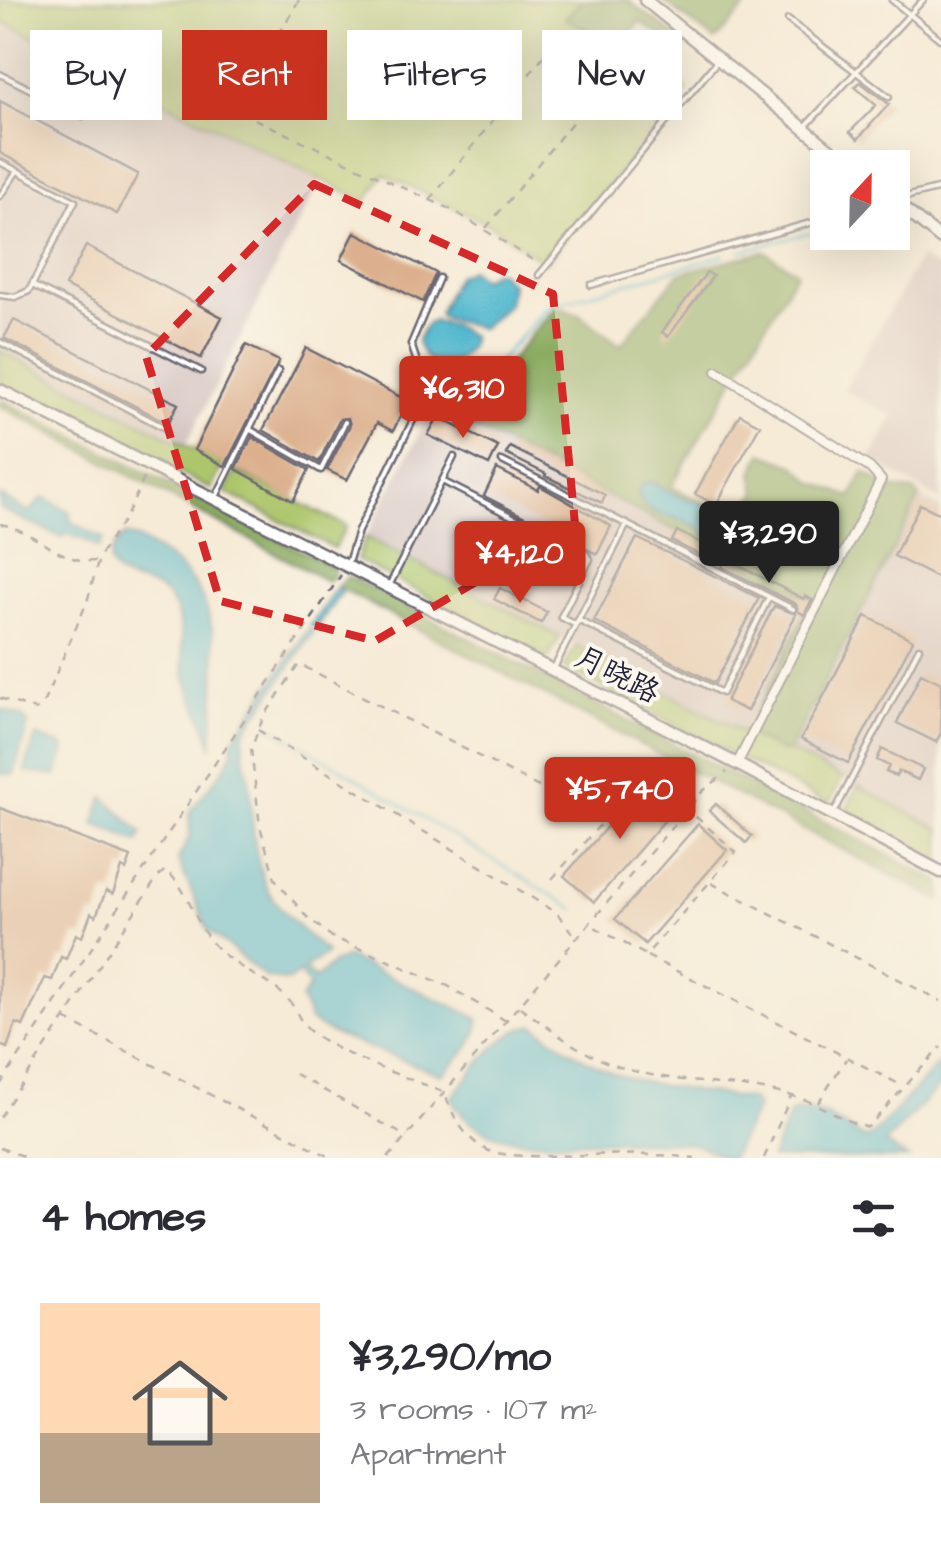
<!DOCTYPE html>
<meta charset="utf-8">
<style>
:root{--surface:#fff;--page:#f2f2f3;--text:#2b2b33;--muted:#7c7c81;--line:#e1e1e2;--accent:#c8321e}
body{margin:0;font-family:"Architects Daughter","LXGW WenKai TC",sans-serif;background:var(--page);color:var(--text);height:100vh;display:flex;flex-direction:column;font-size:38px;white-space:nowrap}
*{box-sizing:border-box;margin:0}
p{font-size:32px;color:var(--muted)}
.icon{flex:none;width:55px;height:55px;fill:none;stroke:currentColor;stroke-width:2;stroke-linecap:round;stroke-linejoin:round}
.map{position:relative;height:1158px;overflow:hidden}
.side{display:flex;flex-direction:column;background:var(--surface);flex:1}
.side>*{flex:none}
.top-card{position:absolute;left:30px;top:30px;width:882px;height:90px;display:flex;gap:20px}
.needle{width:65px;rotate:22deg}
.tools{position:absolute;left:810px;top:150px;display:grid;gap:20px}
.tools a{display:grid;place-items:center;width:100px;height:100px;border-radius:0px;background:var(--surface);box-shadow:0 10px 40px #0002;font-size:50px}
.price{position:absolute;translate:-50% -85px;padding:0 22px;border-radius:10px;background:var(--accent);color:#fff;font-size:32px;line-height:65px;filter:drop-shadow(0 2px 5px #0008)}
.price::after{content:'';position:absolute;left:50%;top:60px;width:30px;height:22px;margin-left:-15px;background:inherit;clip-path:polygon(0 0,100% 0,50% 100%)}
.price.on{background:#222;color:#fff}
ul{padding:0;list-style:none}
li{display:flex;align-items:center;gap:30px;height:250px;padding:0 40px}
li+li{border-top:2px solid var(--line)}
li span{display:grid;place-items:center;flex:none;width:280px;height:200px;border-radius:0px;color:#555}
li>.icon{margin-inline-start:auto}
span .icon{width:120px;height:120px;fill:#fffc;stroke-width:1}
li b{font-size:42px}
h2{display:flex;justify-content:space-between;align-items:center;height:120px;padding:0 40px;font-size:42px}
.pill{padding:0 35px;border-radius:0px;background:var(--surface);box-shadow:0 10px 40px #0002;font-size:35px;line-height:90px}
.pill.on{background:var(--accent);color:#fff}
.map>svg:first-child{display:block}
.industrial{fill:#d1c0bd}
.green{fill:#adc66c;stroke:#687454;stroke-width:2.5}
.forest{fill:#8aab60;stroke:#56664e;stroke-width:2.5}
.water{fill:#50b7ce;stroke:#396c84;stroke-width:2.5}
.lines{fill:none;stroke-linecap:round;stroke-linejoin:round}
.stream{stroke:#50b7ce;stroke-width:2.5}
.building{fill:#dcb08e}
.service-casing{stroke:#6c6872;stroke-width:9}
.minor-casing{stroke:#6c6872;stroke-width:12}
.tertiary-casing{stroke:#6c6872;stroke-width:15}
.path{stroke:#6c6872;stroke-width:2.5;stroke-dasharray:8 8;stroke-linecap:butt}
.service{stroke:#fff;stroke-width:4}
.minor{stroke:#fff;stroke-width:8}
.tertiary{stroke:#fff;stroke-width:10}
.marked{fill:none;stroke:#d62828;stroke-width:8;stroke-dasharray:20 12;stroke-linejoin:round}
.labels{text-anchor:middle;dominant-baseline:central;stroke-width:8;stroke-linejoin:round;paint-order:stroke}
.street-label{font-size:30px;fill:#22223b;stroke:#fbf7ec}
</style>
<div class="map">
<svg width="941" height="1158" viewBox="0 0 941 1158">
<rect width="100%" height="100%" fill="#fbf7ec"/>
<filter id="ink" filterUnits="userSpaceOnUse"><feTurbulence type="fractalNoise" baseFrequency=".01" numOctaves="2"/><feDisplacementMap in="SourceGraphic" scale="20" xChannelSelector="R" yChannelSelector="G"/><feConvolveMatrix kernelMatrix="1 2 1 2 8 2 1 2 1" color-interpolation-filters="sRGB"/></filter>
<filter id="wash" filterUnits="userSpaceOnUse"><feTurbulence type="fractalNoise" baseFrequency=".0048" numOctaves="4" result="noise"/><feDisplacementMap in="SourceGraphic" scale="40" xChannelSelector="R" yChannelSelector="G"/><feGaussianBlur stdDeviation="2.25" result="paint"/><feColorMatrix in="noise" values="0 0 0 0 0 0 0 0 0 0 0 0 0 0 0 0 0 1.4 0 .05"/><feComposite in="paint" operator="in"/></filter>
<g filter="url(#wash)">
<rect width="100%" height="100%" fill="#f6ebd7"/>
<path class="industrial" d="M 0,20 L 321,178 L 186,445 L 0,351 Z
M 920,257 L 941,270 L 941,501 L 870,459 L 894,416 L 844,390 Z
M 433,407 L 813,600 L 746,733 L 366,537 Z
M 920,497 L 941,508 L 941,829 L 789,751 Z"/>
<path class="green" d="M 0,0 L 583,0 L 565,18 L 603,37 L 679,100 L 545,263 L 493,227 L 384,174 L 366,202 L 0,20 Z
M 0,351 L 223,464 L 211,489 L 0,383 Z
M 236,471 L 346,526 L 334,548 L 225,492 Z
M 366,537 L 560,637 L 548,659 L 357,560 Z
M 576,646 L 782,752 L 789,751 L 842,778 L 829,804 L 564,668 Z
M 858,786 L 941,830 L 941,860 L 846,810 Z"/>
<path class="forest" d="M 583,0 L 627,0 L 689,46 L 676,45 L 640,22 L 625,39 L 688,89 L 679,100 L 603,37 L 565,18 Z
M 662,0 L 752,0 L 715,41 Z
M 764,251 L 797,272 L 671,487 L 729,514 L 744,507 L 757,494 L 753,472 L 762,453 L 795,465 L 813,482 L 851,497 L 864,472 L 889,488 L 914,491 L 920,497 L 789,751 L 782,752 L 746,733 L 812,600 L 433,407 C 458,399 486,388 504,368 C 523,347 536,324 559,307 L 579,314 L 620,345 L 679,273 Z
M 0,399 L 334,567 L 334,576 L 327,581 L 0,406 Z
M 348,576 L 941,882 L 941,901 L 337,587 Z"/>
<path class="water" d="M 470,270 L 482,279 L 494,271 L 499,272 L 511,284 L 508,304 L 481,328 L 440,317 L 439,313 L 456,277 Z
M 432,321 L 452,325 L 471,336 L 470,346 C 464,351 458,362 450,364 C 433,370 421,355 417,341 L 426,325 Z
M 650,482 C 661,485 669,493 680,497 C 704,504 725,507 725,537 L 718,543 C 708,540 707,534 699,528 C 679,513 647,521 638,493 L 643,484 Z
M 0,496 L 29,512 L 43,498 L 47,499 L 70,512 L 70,521 L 104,539 L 99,548 L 83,539 L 67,534 L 61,537 L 0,509 Z
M 125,535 C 138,537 147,545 159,552 C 231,594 215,677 212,747 C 206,722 191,699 185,674 C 180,649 186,609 162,592 C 148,582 124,584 113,569 C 104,557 117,543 125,535 Z
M 337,587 L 342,591 L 244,733 C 241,760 248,763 250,787 C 252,819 254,868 271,896 C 285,916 308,936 327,953 L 304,969 L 315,979 L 333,963 L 347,957 L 478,1018 C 482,1041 456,1059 442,1075 L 330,1033 L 310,1021 L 301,999 L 310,986 L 300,973 L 289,981 L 265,977 L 208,930 L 178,860 L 190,835 L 189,813 L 225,767 L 233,751 L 232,741 Z
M 0,709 L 23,717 L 28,724 L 14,774 L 0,774 Z
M 36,736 L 63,746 L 65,750 L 56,776 L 26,772 L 25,769 Z
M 104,797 L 142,833 L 138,842 L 94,824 Z
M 534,1025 C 558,1043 585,1062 614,1073 C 657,1089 707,1091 752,1100 L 757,1107 L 731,1158 C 719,1157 713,1151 702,1147 C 682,1140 655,1142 633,1141 C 565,1138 482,1158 451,1098 C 474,1071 498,1032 534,1025 Z
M 941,1061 L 941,1084 L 885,1144 L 908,1158 L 771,1158 L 790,1113 C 821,1103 839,1126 864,1138 L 872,1136 Z"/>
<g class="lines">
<path class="stream" d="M 741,251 L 828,228
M 499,361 L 545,310 L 556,304 L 724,255
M 268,725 L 575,909"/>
</g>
<g id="blocks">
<path class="building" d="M 860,82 L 889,104 L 858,139 L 850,132 L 876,105 L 855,87 Z
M 0,101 L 138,174 L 117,214 L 0,153 Z
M 355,232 L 436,273 L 423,302 L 341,260 Z
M 86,246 L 222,317 L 201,358 L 65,286 Z
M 707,272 L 713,276 L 668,337 L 662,332 Z
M 14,320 L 178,404 L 168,423 L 4,338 Z
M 246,345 L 279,361 L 225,466 L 194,450 Z
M 306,348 L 408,401 L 393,431 L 377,423 L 347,480 L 327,470 L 350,425 L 348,418 L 340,419 L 319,462 L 263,430 Z
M 740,414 L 760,425 L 716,505 L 695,494 Z
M 438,417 L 498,447 L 489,465 L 428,435 Z
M 252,437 L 309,470 L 293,501 L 236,469 Z
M 510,447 L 605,495 L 602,503 L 545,476 L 546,474 L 506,454 Z
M 497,469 L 538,490 L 540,486 L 611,526 L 597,554 L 484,496 Z
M 920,504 L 941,514 L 941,580 L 894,556 Z
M 677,531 L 705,545 L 700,555 L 672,541 Z
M 637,538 L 759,598 L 715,683 L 594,621 Z
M 726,559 L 804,599 L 805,596 L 812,600 L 804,615 L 798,611 L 796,604 L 722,567 Z
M 500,588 L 547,612 L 541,623 L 494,599 Z
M 774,606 L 796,614 L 747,711 L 726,701 Z
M 866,616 L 913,640 L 848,763 L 801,739 Z
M 921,673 L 941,683 L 941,733 L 936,742 L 897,723 Z
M 882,749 L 923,769 L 918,780 L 899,771 L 896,776 L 886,772 L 889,766 L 877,760 Z
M 647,781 L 676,807 L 594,902 L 564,876 Z
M 716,804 L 752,836 L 746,843 L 709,811 Z
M 0,808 L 131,857 L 126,870 L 122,868 L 113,894 L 106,891 L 96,916 L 91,913 L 82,937 L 76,934 L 66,959 L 61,957 L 52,980 L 45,978 L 23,1026 L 16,1023 L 7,1048 L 0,1045 Z
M 698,824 L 727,850 L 645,944 L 615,919 Z"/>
</g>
</g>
<g filter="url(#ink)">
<use href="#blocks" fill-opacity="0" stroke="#6c6872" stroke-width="2.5"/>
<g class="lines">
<g class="service-casing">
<path id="service" d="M 892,0 L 940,39
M 788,20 L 889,97
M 0,74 L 83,116
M 804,128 L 923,0
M 0,162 L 75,201 L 29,291 L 15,297 L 0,295
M 0,196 L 17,171
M 897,199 L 941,188
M 539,275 L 718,60
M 32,285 L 201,371
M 591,285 L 828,218
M 0,342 L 165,428
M 249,429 L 321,470 L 345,422
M 454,457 L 442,481 L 586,554 L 590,559 L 561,617 L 576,625
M 502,461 L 793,609
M 215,499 L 278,371
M 347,566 L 358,531 L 434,378 L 417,362 L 411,344 L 439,278
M 390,584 L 442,481
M 578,620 L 722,693 L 769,597
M 553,670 L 627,524
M 834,813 L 919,648"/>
</g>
<g class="minor-casing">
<path id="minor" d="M 717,371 L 870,468 L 881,480 L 737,764"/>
</g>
<g class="tertiary-casing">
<path id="tertiary" d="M 645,0 L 853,168
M 892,199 L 941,239
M 0,390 L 737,764 L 941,872"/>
</g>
<path class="path" d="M 299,0 L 240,100 L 239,108 L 246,115 L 454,211 L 539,264
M 430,200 L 568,25
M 486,228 L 623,60
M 0,524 C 33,529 61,564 95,561
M 0,698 L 35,710 L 42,706 L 87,602 L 100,555 L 127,515 L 145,476
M 258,730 L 557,913 L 576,938
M 552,879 L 646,773 L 736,852 L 646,955 L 589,924
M 711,883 L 941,1001
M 647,956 L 903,1086
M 520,1007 C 549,1028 577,1051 611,1064 C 671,1086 738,1080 799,1098 C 821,1104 852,1126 868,1127 L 941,1047
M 65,1019 L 332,1158
M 506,1021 L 448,986 L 332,937 L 306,916 L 275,879 L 260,826 L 251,749 L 263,718 L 299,664 L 603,820
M 295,1074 L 407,1137
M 0,1085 L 341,575
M 818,1103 L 846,1059
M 0,1117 L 157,878 L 165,870 C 189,888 194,924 215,946 C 237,969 262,977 284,995 C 296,1005 298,1022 311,1032 C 350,1061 401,1074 445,1093 C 452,1117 467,1142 491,1152 C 518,1158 557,1156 585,1155 C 622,1154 658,1154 695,1158
M 0,1148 L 28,1158
M 388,1158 L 703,791 L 727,772
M 764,1158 L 791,1096"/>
<use href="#service" class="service"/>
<use href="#minor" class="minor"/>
<use href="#tertiary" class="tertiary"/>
</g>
</g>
<path d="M0 0H941V1158H0ZM 314,184 L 553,294 L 575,524 L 375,641 L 220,601 L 146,356 Z" fill="#f6ebd7" fill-opacity=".55" fill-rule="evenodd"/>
<path class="marked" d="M 314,184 L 553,294 L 575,524 L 375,641 L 220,601 L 146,356 Z"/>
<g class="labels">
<g class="street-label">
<text transform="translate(617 675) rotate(27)">月晓路</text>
</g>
</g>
</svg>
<div class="tools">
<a><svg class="needle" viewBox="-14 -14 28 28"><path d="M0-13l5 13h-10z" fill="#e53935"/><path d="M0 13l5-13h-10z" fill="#7c7c81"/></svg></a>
</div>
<b class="price" style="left:463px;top:441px">¥6,310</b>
<b class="price on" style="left:769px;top:586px">¥3,290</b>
<b class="price" style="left:520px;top:606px">¥4,120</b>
<b class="price" style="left:620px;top:842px">¥5,740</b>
<div class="top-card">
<a class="pill">Buy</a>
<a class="pill on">Rent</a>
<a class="pill">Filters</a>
<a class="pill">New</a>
</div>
</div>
<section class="side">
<h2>4 homes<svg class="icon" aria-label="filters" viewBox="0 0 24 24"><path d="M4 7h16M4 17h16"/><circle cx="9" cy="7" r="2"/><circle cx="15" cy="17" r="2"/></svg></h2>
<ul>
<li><span style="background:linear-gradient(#ffd9b3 65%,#b9a48a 0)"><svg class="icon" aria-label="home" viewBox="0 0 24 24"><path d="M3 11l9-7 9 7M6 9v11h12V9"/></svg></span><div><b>¥3,290/mo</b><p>3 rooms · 107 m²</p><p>Apartment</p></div></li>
</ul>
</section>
